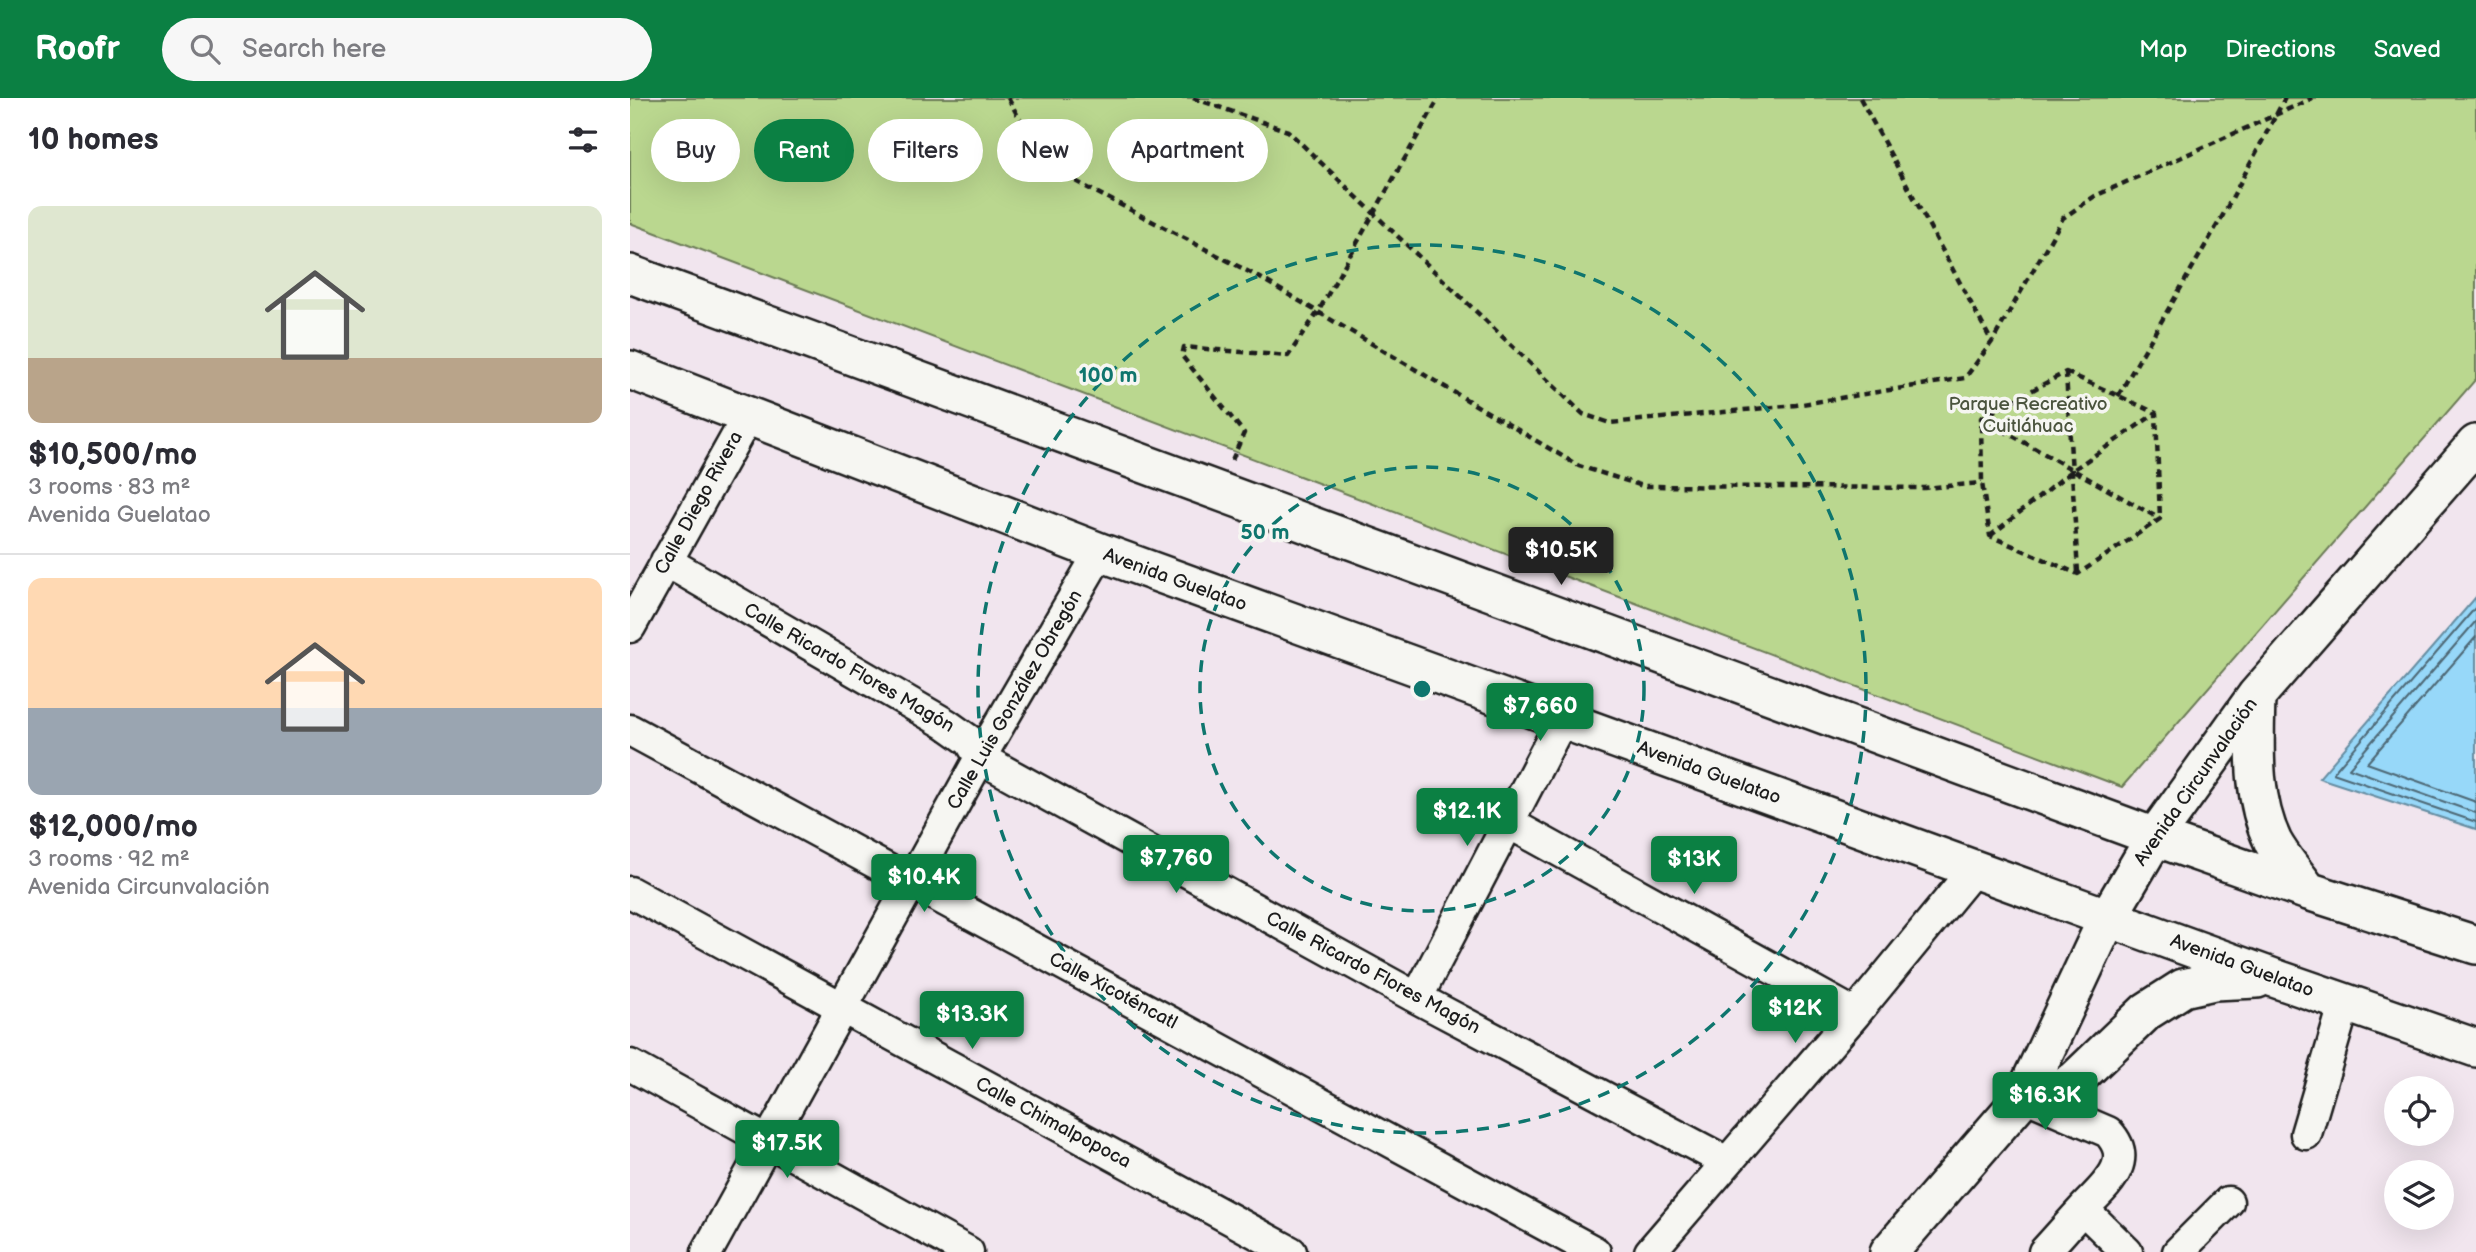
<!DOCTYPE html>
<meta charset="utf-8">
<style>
:root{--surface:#fff;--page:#f7f7f7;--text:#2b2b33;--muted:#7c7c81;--line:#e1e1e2;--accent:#0b8043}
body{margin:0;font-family:"Balsamiq Sans",sans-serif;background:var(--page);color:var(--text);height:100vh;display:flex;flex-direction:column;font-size:26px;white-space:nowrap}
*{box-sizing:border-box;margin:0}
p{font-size:23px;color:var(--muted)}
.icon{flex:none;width:38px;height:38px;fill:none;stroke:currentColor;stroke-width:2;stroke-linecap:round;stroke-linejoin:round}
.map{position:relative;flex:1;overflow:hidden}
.drawer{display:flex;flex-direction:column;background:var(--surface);width:630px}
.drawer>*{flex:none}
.hud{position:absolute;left:21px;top:21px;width:665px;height:63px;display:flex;gap:14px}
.fabs{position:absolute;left:1754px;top:978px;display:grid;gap:14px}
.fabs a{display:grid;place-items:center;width:70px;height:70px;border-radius:50%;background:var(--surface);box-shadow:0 7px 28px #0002;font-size:35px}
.price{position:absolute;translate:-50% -60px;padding:0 16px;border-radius:7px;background:var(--accent);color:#fff;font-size:23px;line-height:46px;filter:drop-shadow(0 2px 4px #0008)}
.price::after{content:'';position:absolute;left:50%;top:42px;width:21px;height:16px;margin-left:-10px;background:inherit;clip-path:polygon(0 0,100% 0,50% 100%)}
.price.on{background:#222;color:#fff}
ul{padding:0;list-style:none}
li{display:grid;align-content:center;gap:14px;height:371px;padding:0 28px}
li+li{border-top:2px solid var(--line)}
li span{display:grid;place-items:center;height:217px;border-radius:14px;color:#555}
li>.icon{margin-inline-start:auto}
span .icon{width:126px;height:126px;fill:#fffc;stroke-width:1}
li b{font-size:30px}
h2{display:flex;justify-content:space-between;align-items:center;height:84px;padding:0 28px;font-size:30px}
.chip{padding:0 24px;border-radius:32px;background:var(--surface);box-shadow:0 7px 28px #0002;font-size:24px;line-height:63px}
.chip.on{background:var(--accent);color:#fff}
header{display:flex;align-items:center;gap:42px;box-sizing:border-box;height:98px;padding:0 35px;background:var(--accent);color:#fff}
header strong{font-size:33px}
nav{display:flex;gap:38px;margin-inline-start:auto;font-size:24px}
.search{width:490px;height:63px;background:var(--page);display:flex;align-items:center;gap:18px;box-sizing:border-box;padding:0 24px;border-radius:38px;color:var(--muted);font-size:26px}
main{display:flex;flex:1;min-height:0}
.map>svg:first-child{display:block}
.green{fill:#bad78f;stroke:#6b7a56;stroke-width:2}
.water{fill:#97d8f9;stroke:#668da1;stroke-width:2}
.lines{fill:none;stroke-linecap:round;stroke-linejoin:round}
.shore{stroke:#4d6774;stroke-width:2}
.minor-casing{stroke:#1c1c1c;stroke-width:35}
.major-casing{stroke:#1c1c1c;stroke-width:42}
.path{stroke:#1c1c1c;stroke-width:4.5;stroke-dasharray:7 5;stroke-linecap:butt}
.minor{stroke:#f6f6f2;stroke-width:30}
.major{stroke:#f6f6f2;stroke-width:37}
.ring{fill:none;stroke:#0f766e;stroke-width:3.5;stroke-dasharray:12 9}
.labels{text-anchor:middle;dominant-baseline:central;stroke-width:7;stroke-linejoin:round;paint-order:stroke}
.park-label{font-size:19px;fill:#4b543e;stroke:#f6f6f2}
.street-label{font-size:19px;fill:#1c1c1c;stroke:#f6f6f2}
.centre{fill:#0f766e;stroke:#f6f6f2;stroke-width:3.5}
.ring-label{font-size:21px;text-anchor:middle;font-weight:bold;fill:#0f766e;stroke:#f6f6f2;stroke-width:7;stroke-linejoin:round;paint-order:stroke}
</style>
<header>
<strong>Roofr</strong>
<div class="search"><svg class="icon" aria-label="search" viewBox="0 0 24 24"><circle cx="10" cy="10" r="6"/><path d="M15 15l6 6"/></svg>Search here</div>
<nav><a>Map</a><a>Directions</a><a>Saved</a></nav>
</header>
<main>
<section class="drawer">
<h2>10 homes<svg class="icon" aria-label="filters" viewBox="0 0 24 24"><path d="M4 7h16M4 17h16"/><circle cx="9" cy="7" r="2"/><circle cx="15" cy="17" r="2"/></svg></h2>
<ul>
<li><span style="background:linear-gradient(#dfe7d0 70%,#b9a48a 0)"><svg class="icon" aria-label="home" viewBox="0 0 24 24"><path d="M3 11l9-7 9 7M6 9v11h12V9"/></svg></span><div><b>$10,500/mo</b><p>3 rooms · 83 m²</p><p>Avenida Guelatao</p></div></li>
<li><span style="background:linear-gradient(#ffd9b3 60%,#9aa5b1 0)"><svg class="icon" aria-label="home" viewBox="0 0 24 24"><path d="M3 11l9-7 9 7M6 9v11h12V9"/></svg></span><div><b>$12,000/mo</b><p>3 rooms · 92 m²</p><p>Avenida Circunvalación</p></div></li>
</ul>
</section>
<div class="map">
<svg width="1846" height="1154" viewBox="0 0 1846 1154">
<rect width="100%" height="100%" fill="#f1e5ee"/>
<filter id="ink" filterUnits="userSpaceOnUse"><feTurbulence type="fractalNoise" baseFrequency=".0143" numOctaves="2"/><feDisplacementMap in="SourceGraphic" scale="14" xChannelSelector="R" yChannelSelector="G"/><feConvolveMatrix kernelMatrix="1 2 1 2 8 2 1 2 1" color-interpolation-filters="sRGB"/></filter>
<g filter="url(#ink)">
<path class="green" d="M 0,0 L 1846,0 L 1846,281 L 1492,689 L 0,125 Z"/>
<path class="water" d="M 1846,499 L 1846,731 L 1689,680 Z"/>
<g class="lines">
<path class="shore" d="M 1846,509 L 1703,675 L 1846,724
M 1846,523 L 1719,670 L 1846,715
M 1846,539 L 1737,665 L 1846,704"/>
<g class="minor-casing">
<path id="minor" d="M 36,463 L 316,626 L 340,643 L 350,660 L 787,900 L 1097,1064
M 0,529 L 118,318
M 0,632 L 965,1154
M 879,725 L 1225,916
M 0,794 L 661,1154
M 787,900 L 932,622
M 0,967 L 338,1154
M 1394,998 L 1478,1034 C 1507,1065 1473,1089 1452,1112 C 1439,1126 1427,1140 1414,1154
M 1676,1036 L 1715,904
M 1453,1111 L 1497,1154
M 77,1154 L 350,660 L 470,454
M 1020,1154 L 1225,916 L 1345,770
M 1548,1154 L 1598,1104"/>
</g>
<g class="major-casing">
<path id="major" d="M 0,176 L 1525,739 L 1678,793 L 1846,847
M 0,272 L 470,454 L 1644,880 L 1846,950
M 1626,598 C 1625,647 1621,698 1643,744 C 1652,761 1667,777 1678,793
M 1394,998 L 1424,993 L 1444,983 L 1517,913 L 1553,890 L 1584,883 L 1627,881
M 1259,1154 L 1394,998 L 1478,819 L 1525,739 L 1626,598 L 1846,346"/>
</g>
<path class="path" d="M 378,0 L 389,20 L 443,82 L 627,178 L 949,368 L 1013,388 L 1294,390 L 1352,385
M 563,0 L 658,33 L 953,316 L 980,325 L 1166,307 L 1335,280 L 1362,244 L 1433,120 L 1465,98 L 1683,0
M 1230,0 L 1362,244
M 1436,274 L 1526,315 L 1530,421 L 1448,476 L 1360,438 L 1352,385 L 1351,320 Z
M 1436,275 L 1448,475
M 1488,298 L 1593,117 L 1655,0
M 1351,320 L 1530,421
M 602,362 L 614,335 L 552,258 L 554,249 L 658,258 L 688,214 L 809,0
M 1360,438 L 1443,372 L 1526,315"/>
<use href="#minor" class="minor"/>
<use href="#major" class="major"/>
</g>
</g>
<g class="ring">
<circle cx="792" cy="591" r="222"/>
<circle cx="792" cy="591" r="444"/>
</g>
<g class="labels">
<g class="park-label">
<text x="1398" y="306">Parque Recreativo<tspan x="1398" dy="22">Cuitláhuac</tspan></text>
</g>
<g class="street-label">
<text transform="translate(69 405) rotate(-61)">Calle Diego Rivera</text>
<text transform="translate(545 482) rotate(20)">Avenida Guelatao</text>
<text transform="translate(219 570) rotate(30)">Calle Ricardo Flores Magón</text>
<text transform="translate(385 602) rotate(-60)">Calle Luis González Obregón</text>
<text transform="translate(1079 675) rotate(20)">Avenida Guelatao</text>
<text transform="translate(1566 684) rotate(-55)">Avenida Circunvalación</text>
<text transform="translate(1612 868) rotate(20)">Avenida Guelatao</text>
<text transform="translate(743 875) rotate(28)">Calle Ricardo Flores Magón</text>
<text transform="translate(483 893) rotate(28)">Calle Xicoténcatl</text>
<text transform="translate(423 1025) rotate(28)">Calle Chimalpopoca</text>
</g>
</g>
<circle cx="792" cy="591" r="10" class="centre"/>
<g class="ring-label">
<text x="478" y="284">100 m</text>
<text x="635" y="441">50 m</text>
</g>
</svg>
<div class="fabs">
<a><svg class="icon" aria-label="locate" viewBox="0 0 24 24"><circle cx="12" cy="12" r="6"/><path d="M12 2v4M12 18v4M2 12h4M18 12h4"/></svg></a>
<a><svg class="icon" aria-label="layers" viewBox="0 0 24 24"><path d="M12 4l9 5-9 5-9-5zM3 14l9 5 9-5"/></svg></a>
</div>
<b class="price on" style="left:931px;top:489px">$10.5K</b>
<b class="price" style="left:910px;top:645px">$7,660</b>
<b class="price" style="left:837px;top:750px">$12.1K</b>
<b class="price" style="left:546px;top:797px">$7,760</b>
<b class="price" style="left:1064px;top:798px">$13K</b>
<b class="price" style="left:294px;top:816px">$10.4K</b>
<b class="price" style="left:1165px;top:947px">$12K</b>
<b class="price" style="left:342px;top:953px">$13.3K</b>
<b class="price" style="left:1415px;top:1034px">$16.3K</b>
<b class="price" style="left:157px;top:1082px">$17.5K</b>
<div class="hud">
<a class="chip">Buy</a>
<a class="chip on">Rent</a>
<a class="chip">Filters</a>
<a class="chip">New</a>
<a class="chip">Apartment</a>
</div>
</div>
</main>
